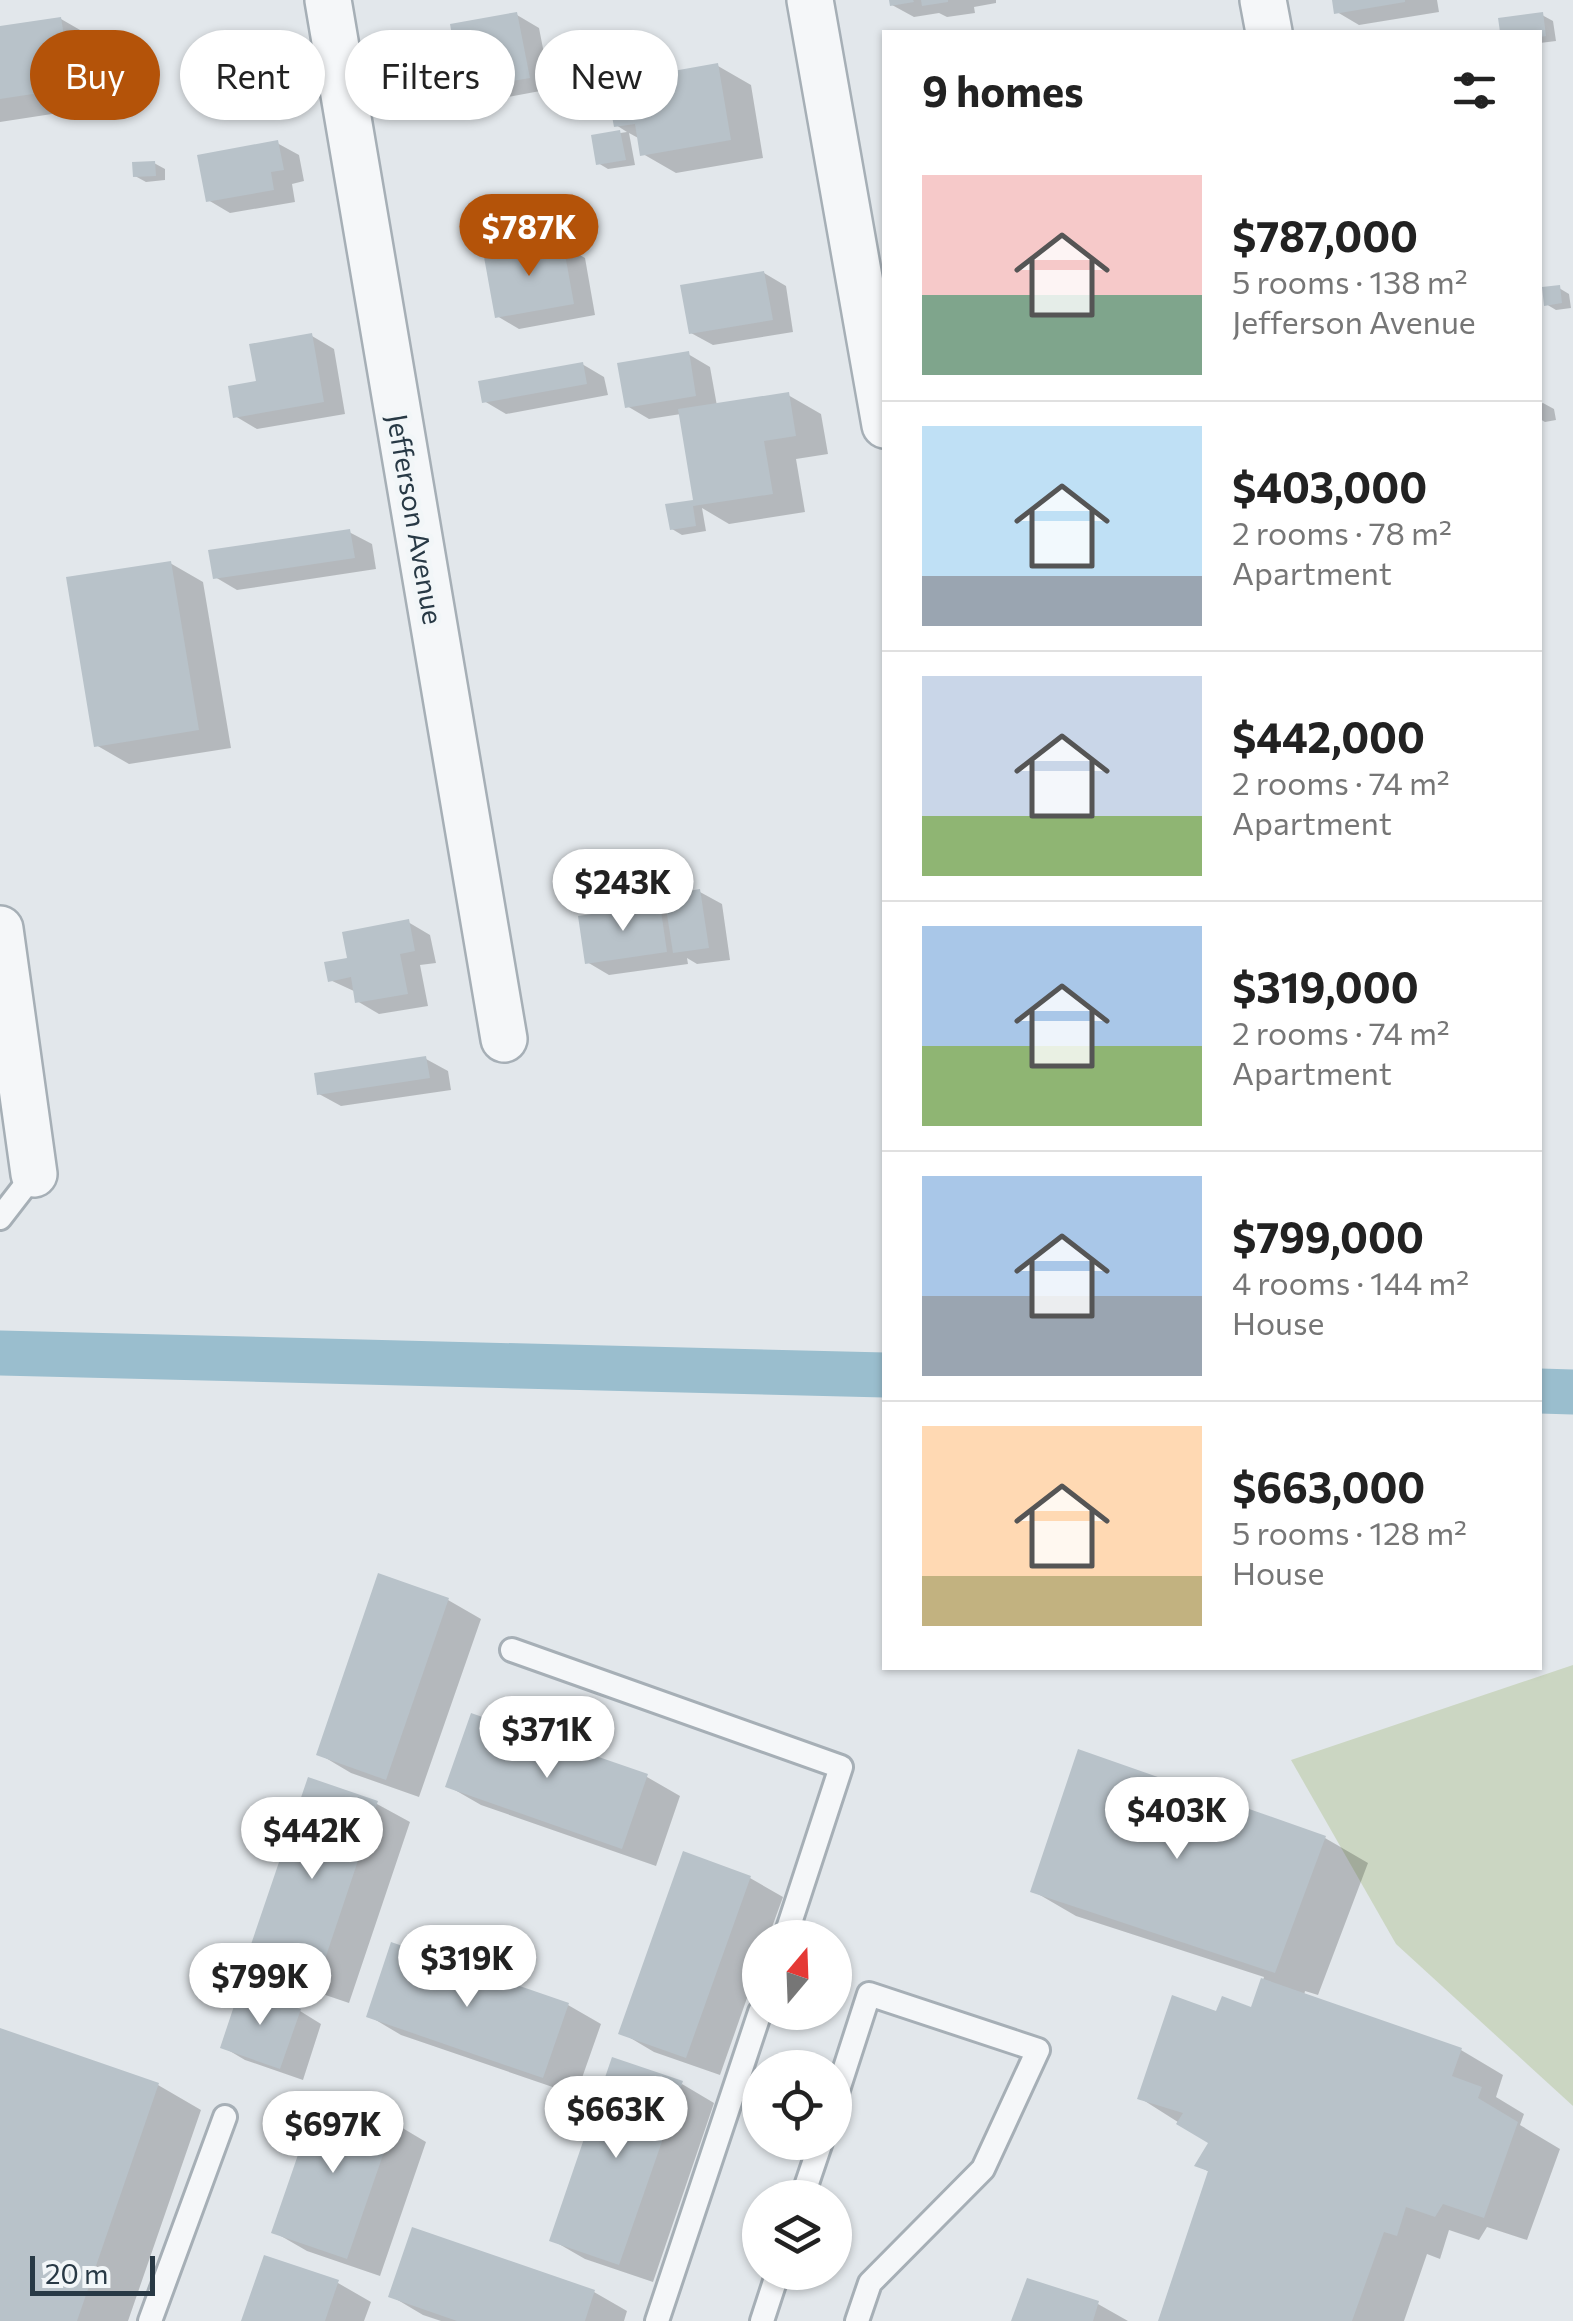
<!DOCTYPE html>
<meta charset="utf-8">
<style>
:root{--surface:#fff;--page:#f2f2f2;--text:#222;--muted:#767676;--line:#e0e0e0;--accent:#b45309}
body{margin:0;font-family:Commissioner,sans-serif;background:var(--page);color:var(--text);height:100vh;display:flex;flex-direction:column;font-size:38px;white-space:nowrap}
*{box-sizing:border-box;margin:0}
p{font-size:32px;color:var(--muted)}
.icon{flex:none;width:55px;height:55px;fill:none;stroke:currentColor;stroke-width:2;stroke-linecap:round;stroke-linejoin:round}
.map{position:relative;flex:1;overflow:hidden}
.drawer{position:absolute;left:882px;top:30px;width:660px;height:1640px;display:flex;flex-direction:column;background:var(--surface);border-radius:0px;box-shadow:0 2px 8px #0004}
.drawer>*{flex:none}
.banner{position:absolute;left:30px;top:30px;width:702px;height:90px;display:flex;gap:20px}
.needle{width:65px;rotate:19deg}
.fabs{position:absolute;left:742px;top:1920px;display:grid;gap:20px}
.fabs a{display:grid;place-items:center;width:110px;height:110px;border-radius:50%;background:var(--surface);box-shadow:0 2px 8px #0004;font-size:50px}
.scale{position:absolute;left:30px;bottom:25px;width:125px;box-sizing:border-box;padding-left:10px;border:5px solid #283945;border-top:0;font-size:28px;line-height:35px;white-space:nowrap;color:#283945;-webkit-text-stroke:8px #f2f6f8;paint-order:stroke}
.price{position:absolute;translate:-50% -85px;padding:0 22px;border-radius:35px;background:#fff;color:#222;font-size:32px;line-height:65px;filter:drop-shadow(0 2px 5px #0008)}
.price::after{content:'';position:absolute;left:50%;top:60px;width:30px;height:22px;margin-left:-15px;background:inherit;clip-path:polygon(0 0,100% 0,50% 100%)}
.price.active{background:var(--accent);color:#fff}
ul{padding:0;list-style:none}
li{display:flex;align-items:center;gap:30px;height:250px;padding:0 40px}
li+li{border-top:2px solid var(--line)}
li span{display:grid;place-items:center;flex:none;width:280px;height:200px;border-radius:0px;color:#555}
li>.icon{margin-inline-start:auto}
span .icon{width:120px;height:120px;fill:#fffc;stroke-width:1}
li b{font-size:42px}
h2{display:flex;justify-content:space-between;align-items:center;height:120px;padding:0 40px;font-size:42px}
.pill{padding:0 35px;border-radius:45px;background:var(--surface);box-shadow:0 2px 8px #0004;font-size:35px;line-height:90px}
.pill.active{background:var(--accent);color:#fff}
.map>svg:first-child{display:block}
.green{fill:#cbd6c2}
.shadow{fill:#0003}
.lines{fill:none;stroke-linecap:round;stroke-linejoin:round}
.canal{stroke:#9abece;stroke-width:45}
.building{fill:#b8c2c9}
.service-casing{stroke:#a6afb6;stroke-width:28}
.minor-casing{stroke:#a6afb6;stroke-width:50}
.service{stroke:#f5f7f9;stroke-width:22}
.minor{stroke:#f5f7f9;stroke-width:45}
.labels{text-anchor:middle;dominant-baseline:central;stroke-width:10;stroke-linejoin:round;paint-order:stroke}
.street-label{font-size:28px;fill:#283945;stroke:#f2f6f8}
</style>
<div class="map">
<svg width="1573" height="2321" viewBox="0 0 1573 2321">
<rect width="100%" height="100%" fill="#e2e7eb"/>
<path class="green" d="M 1573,1665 L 1573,2106 L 1396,1944 L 1291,1760 Z"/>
<path class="shadow" d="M 891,0 L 996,0 L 996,3 L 974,7 L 975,13 L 947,17 L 939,13 L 914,17 L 892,5 Z
M 1335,0 L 1437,0 L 1439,12 L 1359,25 L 1337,12 Z
M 517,15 L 539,28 L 551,89 L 486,101 L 464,88 Z
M 1542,15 L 1553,21 L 1556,41 L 1540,43 L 1540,32 L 1502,32 L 1501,20 Z
M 61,19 L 94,38 L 104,106 L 0,122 L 0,28 Z
M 718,66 L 751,85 L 763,158 L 676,173 L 643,154 L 640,139 L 629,133 L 635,165 L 608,169 L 598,163 L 594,137 L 627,132 L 616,125 Z
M 277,143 L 299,155 L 304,181 L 292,184 L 295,202 L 230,213 L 208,200 Z
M 154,163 L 165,169 L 165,180 L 146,182 L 135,176 Z
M 535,245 L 542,249 L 563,245 L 585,258 L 595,315 L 519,329 L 497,316 L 511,255 Z
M 764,273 L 786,286 L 793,332 L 713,345 L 691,333 Z
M 1559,288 L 1569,294 L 1571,308 L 1556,310 L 1546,304 Z
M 312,336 L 334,349 L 345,414 L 257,429 L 235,416 L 258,383 Z
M 688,354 L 710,367 L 717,406 L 788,395 L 821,414 L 828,454 L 796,459 L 805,512 L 729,524 L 702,508 L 706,531 L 682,535 L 672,529 L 668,506 L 696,505 L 681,414 L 649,419 L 627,406 Z
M 582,364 L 604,377 L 608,395 L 506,414 L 484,401 Z
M 1543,403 L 1554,409 L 1556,420 L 1545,422 L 1540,419 L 1540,404 Z
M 349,532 L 372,544 L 376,569 L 237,590 L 215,577 Z
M 170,563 L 203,582 L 231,748 L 129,764 L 96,745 Z
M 700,892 L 722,904 L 730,960 L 697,964 L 687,958 L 688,964 L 609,975 L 587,962 L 659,906 L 669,912 Z
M 408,922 L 430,935 L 436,963 L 420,965 L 428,1006 L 379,1014 L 357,1001 L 356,992 L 330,980 L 350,960 Z
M 426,1059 L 448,1071 L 451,1090 L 341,1106 L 319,1094 Z
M 448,1600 L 481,1619 L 419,1797 L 351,1773 L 319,1754 Z
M 472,1716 L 647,1777 L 680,1796 L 656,1866 L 481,1805 L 448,1786 Z
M 310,1780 L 377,1804 L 410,1822 L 349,2003 L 281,1980 L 248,1961 Z
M 1325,1838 L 1368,1863 L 1318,1995 L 1305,1991 L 1304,1996 L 1461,2050 L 1503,2075 L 1496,2097 L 1524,2114 L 1520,2125 L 1560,2149 L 1527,2240 L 1487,2227 L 1479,2240 L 1449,2230 L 1440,2259 L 1427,2254 L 1404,2321 L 1160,2321 L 1211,2173 L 1197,2165 L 1211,2143 L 1140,2098 L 1217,2014 L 1253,2010 L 1264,1977 L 1076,1916 L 1033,1891 Z
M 750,1878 L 783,1897 L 768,1938 L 760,1938 L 760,1961 L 720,2075 L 654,2052 L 622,2033 Z
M 568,2005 L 601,2024 L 576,2095 L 401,2035 L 369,2016 Z
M 300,2011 L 321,2024 L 303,2080 L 245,2060 L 223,2047 Z
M 0,2030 L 158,2085 L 201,2110 L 128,2321 L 0,2321 Z
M 682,2084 L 714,2103 L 653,2282 L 585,2259 L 552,2240 Z
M 394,2123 L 426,2142 L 380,2276 L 307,2251 L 274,2232 Z
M 413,2230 L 594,2292 L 627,2311 L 624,2321 L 441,2321 L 423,2315 L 391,2296 Z
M 338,2283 L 371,2302 L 364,2321 L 244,2321 Z
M 1098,2304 L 1128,2321 L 1013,2321 Z"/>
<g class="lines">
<path class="canal" d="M 0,1353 L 885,1375
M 1540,1391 L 1573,1392"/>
</g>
<path class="building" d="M 889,0 L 913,0 L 914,2 L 890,6 Z
M 921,0 L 948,0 L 948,2 L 922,6 Z
M 1332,0 L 1405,0 L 1405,2 L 1334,14 Z
M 517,12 L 530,78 L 461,90 L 450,48 L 454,47 L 450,24 Z
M 1543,12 L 1546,36 L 1540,37 L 1540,32 L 1500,32 L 1498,18 Z
M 61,17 L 72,88 L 0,99 L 0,26 Z
M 718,63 L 731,140 L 640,156 L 635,124 L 614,127 L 606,83 Z
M 620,130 L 626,160 L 596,165 L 591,135 Z
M 278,140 L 284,170 L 271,172 L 274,190 L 206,202 L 197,155 Z
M 155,161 L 156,176 L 133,177 L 132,162 Z
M 536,242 L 537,247 L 563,243 L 574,304 L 495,318 L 484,257 L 508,253 L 507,247 Z
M 764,271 L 773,320 L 689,334 L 680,285 Z
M 1560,285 L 1562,303 L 1544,306 L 1542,287 Z
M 312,333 L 324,402 L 233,418 L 228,386 L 256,381 L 249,344 Z
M 689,351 L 696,396 L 625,408 L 617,363 Z
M 583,362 L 587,384 L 482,403 L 478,381 Z
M 789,392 L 796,436 L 764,441 L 773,494 L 693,506 L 696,526 L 670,530 L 665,504 L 693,500 L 678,409 Z
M 350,529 L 355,558 L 213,579 L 208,550 Z
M 171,561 L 199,730 L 94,747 L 66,577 Z
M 700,889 L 709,948 L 673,953 L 664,895 Z
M 660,904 L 667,952 L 585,964 L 578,916 Z
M 409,919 L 415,951 L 400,954 L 408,994 L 355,1003 L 351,977 L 328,982 L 324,962 L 347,958 L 342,932 Z
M 426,1056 L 430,1078 L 317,1095 L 314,1073 Z
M 378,1573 L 449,1598 L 386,1780 L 316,1755 Z
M 471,1713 L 648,1774 L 622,1849 L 445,1787 Z
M 1078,1749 L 1326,1836 L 1275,1973 L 1030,1892 Z
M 308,1777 L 378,1801 L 316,1986 L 245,1962 Z
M 683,1851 L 751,1876 L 686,2058 L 618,2034 Z
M 391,1942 L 569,2003 L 543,2078 L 366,2017 Z
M 1261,1978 L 1462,2048 L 1452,2076 L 1482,2087 L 1478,2098 L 1518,2122 L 1484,2218 L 1443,2204 L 1435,2217 L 1406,2207 L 1397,2236 L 1384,2232 L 1352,2321 L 1158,2321 L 1208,2171 L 1194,2166 L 1208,2143 L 1176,2124 L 1183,2113 L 1137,2099 L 1172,1995 L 1216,2011 L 1222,1996 L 1251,2007 Z
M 240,1988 L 301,2009 L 280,2069 L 220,2048 Z
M 0,2028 L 159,2083 L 77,2321 L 0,2321 Z
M 612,2057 L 683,2081 L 619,2265 L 549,2241 Z
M 319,2094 L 395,2120 L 347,2259 L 271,2233 Z
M 412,2227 L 595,2290 L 585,2321 L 457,2321 L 388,2297 Z
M 264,2255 L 339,2280 L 325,2321 L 241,2321 Z
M 1027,2278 L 1099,2301 L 1093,2321 L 1011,2321 Z"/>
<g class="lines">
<g class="service-casing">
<path id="service" d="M 0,1218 L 34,1174
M 512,1650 L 841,1767 L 785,1938
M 835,2099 L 869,1994 L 1038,2050 L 983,2169 L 870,2283 L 857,2321
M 802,2198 L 821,2142
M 150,2321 L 225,2117
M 657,2321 L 760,2012
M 762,2321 L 778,2272"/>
</g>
<g class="minor-casing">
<path id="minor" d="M 328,0 L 504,1039
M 810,0 L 885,425
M 1263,0 L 1269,32
M 0,929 L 34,1174"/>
</g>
<use href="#service" class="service"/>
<use href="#minor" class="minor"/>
</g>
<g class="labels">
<g class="street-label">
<text transform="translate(416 519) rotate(80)">Jefferson Avenue</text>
</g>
</g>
</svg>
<div class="fabs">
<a><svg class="needle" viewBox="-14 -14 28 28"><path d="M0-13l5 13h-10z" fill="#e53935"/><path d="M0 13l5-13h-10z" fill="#767676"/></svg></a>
<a><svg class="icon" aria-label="locate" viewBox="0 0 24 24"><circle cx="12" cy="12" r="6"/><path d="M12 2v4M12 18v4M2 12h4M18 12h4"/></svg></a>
<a><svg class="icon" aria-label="layers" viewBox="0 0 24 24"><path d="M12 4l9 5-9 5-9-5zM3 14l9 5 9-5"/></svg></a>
</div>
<div class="scale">20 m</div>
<b class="price active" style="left:529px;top:279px">$787K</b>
<b class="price" style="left:623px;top:934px">$243K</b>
<b class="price" style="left:547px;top:1781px">$371K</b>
<b class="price" style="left:1177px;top:1862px">$403K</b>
<b class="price" style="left:312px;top:1882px">$442K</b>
<b class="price" style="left:467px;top:2010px">$319K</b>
<b class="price" style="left:260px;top:2028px">$799K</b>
<b class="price" style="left:616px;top:2161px">$663K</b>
<b class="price" style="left:333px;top:2176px">$697K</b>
<div class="banner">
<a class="pill active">Buy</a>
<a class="pill">Rent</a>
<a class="pill">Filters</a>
<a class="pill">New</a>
</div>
<section class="drawer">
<h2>9 homes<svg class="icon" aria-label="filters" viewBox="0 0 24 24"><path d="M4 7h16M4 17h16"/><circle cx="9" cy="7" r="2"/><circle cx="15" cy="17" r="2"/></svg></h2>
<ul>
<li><span style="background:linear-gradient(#f6c9c9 60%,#7fa58c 0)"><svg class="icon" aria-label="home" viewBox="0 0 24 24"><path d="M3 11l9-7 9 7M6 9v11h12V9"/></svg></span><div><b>$787,000</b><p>5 rooms · 138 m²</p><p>Jefferson Avenue</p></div></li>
<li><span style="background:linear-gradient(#bfe0f5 75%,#9aa5b1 0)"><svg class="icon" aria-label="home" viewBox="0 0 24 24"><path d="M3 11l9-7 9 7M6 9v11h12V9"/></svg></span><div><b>$403,000</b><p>2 rooms · 78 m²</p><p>Apartment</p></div></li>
<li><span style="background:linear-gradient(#c9d6e8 70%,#8fb573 0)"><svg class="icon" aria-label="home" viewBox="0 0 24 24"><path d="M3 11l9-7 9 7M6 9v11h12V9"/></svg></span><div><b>$442,000</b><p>2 rooms · 74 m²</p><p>Apartment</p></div></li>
<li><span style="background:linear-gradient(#a9c7e8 60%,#8fb573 0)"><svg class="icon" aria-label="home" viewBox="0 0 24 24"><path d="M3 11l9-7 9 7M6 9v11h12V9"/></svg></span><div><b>$319,000</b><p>2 rooms · 74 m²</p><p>Apartment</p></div></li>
<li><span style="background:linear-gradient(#a9c7e8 60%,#9aa5b1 0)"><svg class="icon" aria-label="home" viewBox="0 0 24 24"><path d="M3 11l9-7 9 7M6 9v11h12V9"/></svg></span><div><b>$799,000</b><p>4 rooms · 144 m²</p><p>House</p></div></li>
<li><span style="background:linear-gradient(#ffd9b3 75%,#c2b280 0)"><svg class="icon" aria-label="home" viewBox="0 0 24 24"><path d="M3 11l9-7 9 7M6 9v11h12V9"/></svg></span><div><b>$663,000</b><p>5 rooms · 128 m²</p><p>House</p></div></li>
</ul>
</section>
</div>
